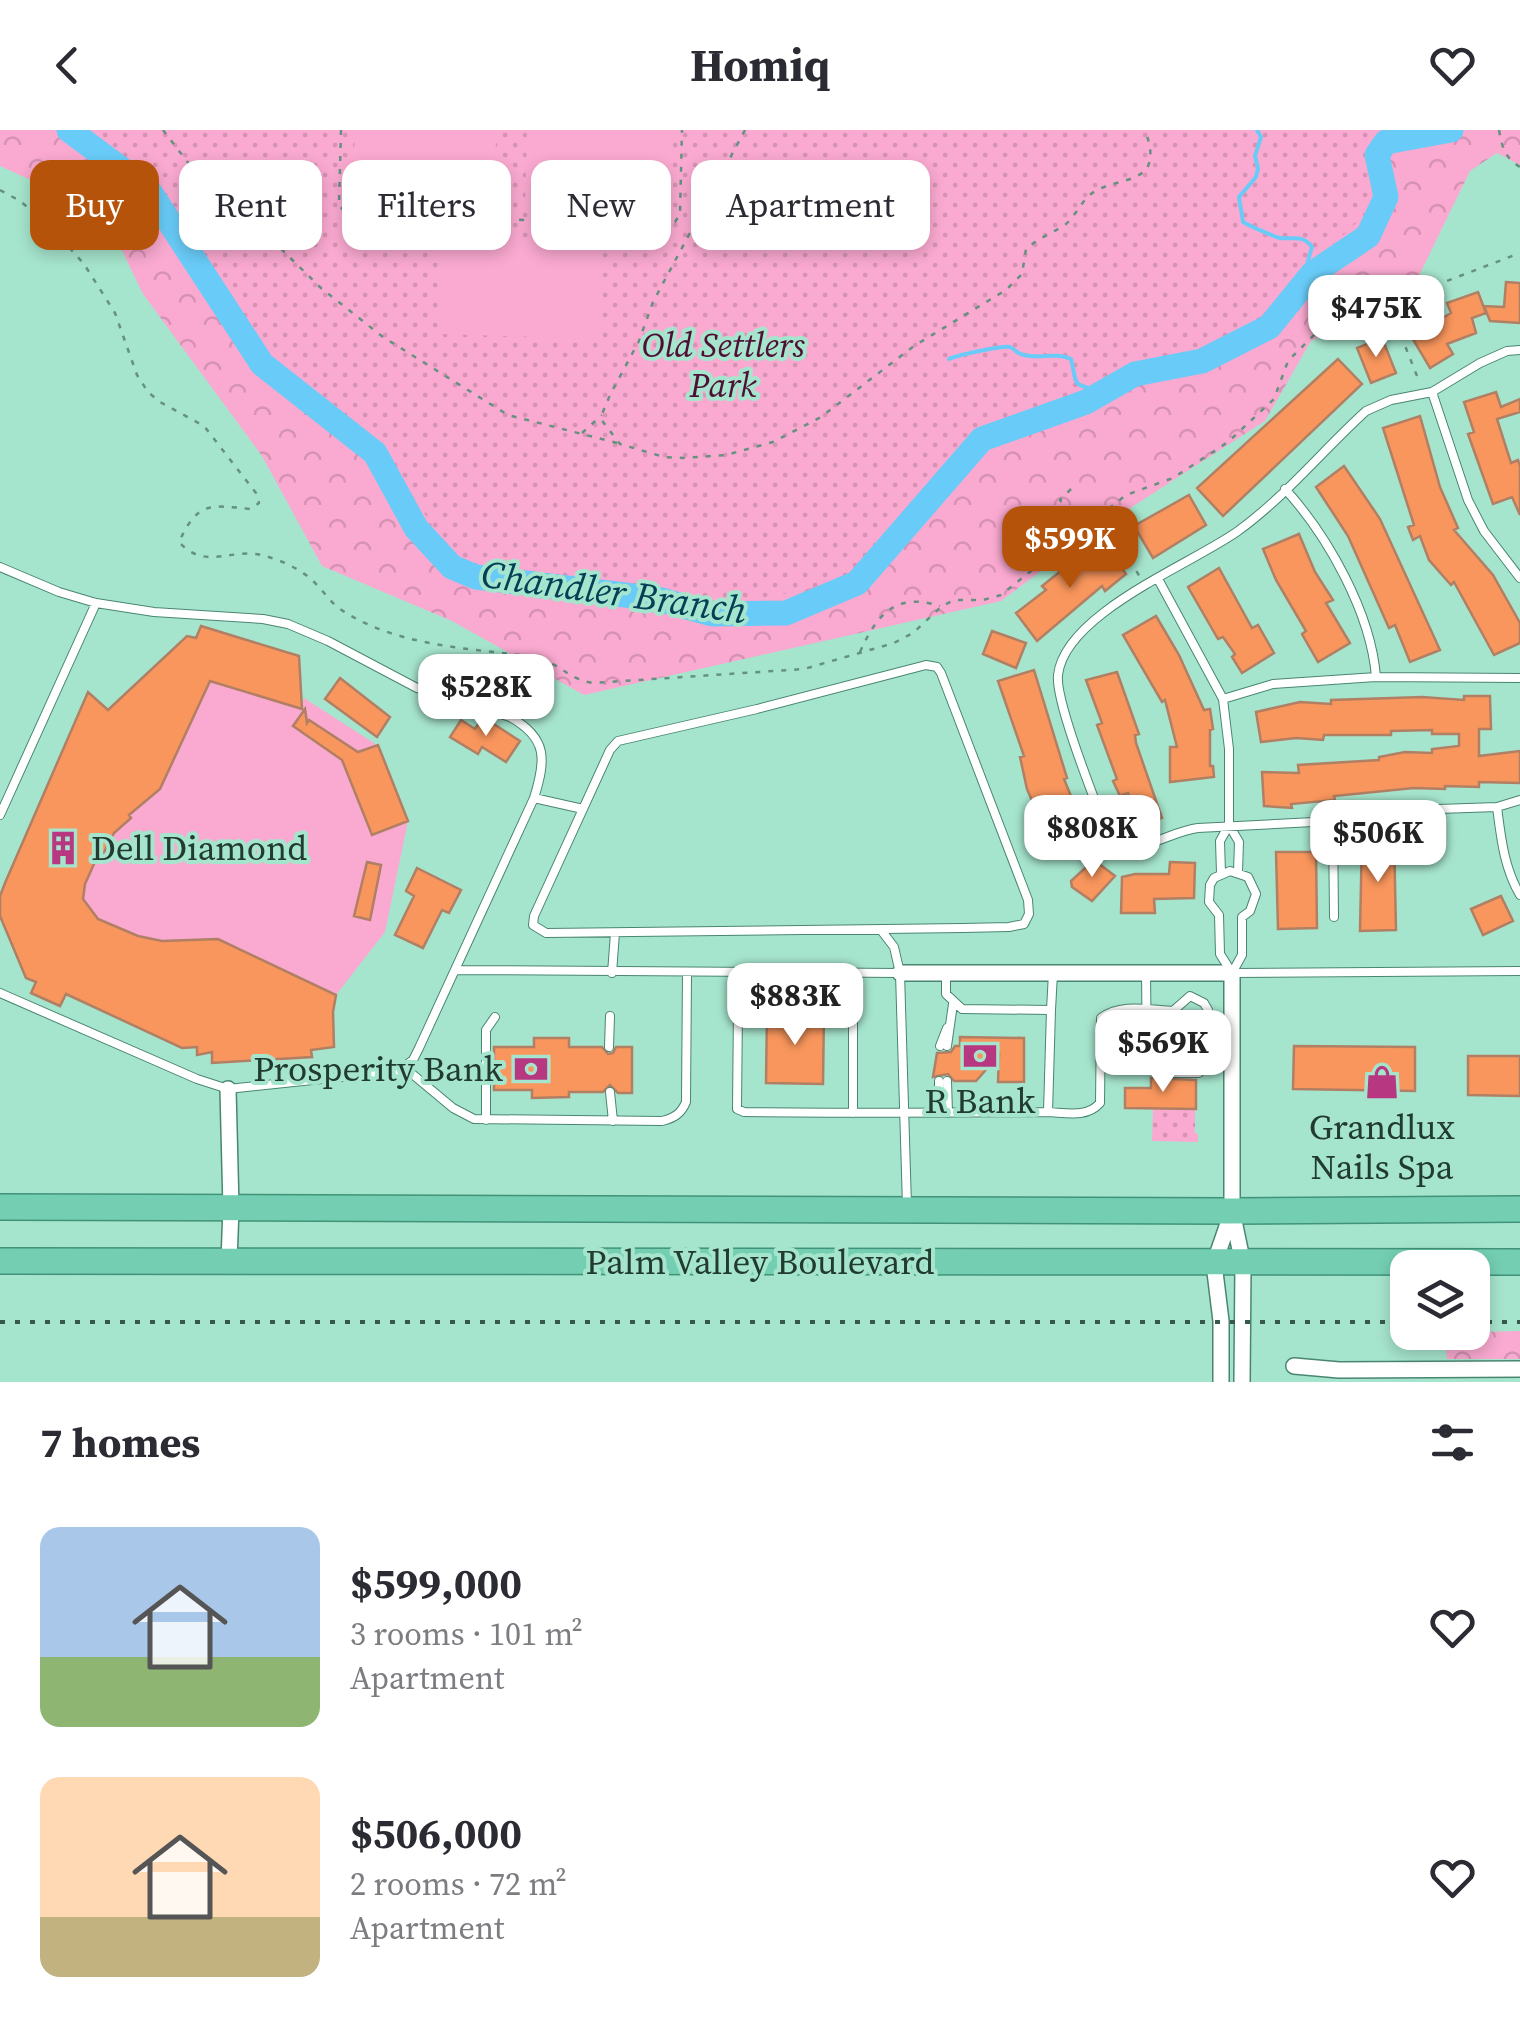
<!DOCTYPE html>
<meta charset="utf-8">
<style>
:root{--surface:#fff;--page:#f2f2f3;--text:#2b2b33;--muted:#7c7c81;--accent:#b45309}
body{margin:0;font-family:"Source Serif 4",serif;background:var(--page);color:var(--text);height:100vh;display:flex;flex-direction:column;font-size:38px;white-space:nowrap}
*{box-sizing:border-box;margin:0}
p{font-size:32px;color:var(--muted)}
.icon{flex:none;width:55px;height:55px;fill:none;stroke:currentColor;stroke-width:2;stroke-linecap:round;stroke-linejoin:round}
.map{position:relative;height:1252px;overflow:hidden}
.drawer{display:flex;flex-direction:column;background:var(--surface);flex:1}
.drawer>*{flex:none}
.top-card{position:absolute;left:30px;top:30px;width:1000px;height:90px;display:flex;gap:20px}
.fabs{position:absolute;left:1390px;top:1120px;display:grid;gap:20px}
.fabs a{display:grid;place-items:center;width:100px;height:100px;border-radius:20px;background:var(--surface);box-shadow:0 5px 15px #0003;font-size:50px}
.price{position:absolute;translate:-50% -85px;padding:0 22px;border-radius:20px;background:#fff;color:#222;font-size:32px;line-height:65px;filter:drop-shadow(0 2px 5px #0008)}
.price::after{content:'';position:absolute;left:50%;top:60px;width:30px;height:22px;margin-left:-15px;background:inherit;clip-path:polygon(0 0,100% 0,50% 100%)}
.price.active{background:var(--accent);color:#fff}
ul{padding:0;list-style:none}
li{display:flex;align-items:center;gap:30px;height:250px;padding:0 40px}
li span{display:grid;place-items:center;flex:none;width:280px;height:200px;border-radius:20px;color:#555}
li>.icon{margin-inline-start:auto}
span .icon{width:120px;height:120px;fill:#fffc;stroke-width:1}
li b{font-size:42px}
h2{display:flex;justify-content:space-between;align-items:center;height:120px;padding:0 40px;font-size:42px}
.tag{padding:0 35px;border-radius:20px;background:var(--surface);box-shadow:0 5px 15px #0003;font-size:35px;line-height:90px}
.tag.active{background:var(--accent);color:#fff}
header{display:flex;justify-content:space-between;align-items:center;height:130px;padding:0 40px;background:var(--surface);font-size:45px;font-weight:700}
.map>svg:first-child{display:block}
.forest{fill:url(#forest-crowns)}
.park{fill:url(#park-dots)}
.pitch{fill:#faa9d0}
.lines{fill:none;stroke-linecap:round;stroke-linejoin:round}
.stream{stroke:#69ccf8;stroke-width:4}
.river{stroke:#69ccf8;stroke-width:25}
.building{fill:#f9965d;stroke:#b07f64;stroke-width:2.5}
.service-casing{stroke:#498671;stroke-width:10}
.minor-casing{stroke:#498671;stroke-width:18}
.trunk-casing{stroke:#409378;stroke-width:28}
.path{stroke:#649180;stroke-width:2.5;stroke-dasharray:5 8;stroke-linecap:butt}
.service{stroke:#fff;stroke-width:8}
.minor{stroke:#fff;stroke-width:15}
.trunk{stroke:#74ceb2;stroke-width:25}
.rail{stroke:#38584c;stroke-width:4;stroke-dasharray:5 10;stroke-linecap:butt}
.labels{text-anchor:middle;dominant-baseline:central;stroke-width:8;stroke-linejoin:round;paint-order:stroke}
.park-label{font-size:35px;font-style:italic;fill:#4f0f34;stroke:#a6e5cd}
.poi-label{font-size:35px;fill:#213b31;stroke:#a6e5cd}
.street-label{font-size:35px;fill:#213b31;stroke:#a6e5cd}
.water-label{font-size:38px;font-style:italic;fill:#024056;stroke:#a6e5cd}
</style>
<header><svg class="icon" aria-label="back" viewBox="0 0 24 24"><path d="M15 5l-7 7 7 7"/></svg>Homiq<svg class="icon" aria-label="heart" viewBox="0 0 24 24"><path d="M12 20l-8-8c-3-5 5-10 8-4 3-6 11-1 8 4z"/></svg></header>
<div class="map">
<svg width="1520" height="1252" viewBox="0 0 1520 1252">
<defs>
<pattern id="forest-crowns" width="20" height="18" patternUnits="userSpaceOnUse" patternTransform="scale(2.5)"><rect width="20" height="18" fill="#faa9d0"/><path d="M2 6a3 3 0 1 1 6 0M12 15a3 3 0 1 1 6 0" fill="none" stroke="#d692b3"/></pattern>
<pattern id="park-dots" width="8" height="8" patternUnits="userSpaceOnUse" patternTransform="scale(2.5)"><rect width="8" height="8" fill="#faa9d0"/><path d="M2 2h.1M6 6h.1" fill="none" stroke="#d692b3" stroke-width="1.8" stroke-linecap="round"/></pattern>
</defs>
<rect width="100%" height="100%" fill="#a6e5cd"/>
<path class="forest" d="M 0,0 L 1520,0 L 1520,35 L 1497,23 L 1470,41 L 1410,164 L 1311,211 L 1265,291 L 1087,406 L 1001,471 L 584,565 L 452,491 L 322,436 L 262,326 L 143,164 L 116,108 L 44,56 L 0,36 Z
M 1520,1201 L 1520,1229 L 1447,1229 L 1445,1203 Z"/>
<path class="park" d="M 79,0 L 1418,0 L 1380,7 L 1368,29 L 1377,73 L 1309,138 L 1287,170 L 1194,224 L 1140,232 L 1090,258 L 977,301 L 854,449 L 712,479 L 646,459 L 525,445 L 457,433 L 380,316 L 266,230 L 157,60 Z
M 1153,978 L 1195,979 L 1195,1003 L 1198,1004 L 1198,1012 L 1152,1011 Z"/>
<path class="pitch" d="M 355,0 L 496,0 L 495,82 L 353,77 Z
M 527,0 L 669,0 L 667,85 L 525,81 Z
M 442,107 L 601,108 L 599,209 L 442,204 Z
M 210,551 L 301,579 L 304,568 L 377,615 L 408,691 L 385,802 L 336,865 L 218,809 L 162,811 L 138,806 L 98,789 L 83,769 L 85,754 L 98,725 L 102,725 L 114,703 L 131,688 L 129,685 Z"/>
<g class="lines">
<path class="stream" d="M 1257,0 L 1261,7 L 1255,26 L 1258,38 L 1256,47 L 1239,67 L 1243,92 C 1252,97 1264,102 1274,106 C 1288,113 1300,101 1312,117 L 1303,148 L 1305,153
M 949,229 C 958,225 1004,215 1010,217 C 1019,221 1014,223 1024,225 C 1040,229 1055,222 1071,229 C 1078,258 1070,253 1103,262"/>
<path class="river" d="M 69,0 L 148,59 L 262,234 L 375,323 L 416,398 L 452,437 L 476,447 L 658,469 L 712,484 L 786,483 L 857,453 L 982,309 L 1086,272 L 1135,244 L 1202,231 L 1269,197 L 1313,143 L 1368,106 L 1386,67 L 1377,25 L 1386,12 L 1451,0"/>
</g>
<path class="building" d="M 1506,152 L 1520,153 L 1520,193 L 1490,191 L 1484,176 L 1504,177 Z
M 1478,162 L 1486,183 L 1472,188 L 1476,203 L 1447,214 L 1453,224 L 1430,238 L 1411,206 L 1451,183 L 1447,173 Z
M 1382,208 L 1396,243 L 1371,253 L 1357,218 Z
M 1338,229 L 1362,254 L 1223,386 L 1197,358 Z
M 1496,262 L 1501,277 L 1520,269 L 1520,282 L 1497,289 L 1511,333 L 1518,330 L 1520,336 L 1520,385 L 1512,367 L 1493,374 L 1468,304 L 1474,302 L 1464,272 Z
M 1420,286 L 1440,357 L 1458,398 L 1454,400 L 1493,445 L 1520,493 L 1520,513 L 1494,525 L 1454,452 L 1451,455 L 1429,430 L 1420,406 L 1413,410 L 1408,397 L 1414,395 L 1383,298 Z
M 1344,336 L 1380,389 L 1440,520 L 1410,532 L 1395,495 L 1389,498 L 1348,406 L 1316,357 Z
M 1189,365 L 1206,395 L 1153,428 L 1134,396 Z
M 1299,404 L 1315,442 L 1333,470 L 1326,473 L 1350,513 L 1318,532 L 1302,504 L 1306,501 L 1276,450 L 1263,419 Z
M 1105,416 L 1126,444 L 1105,461 L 1102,456 L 1037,511 L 1016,483 L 1046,460 L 1042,456 L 1067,436 L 1069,438 Z
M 1219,438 L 1252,498 L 1258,495 L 1274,523 L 1242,543 L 1232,527 L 1235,524 L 1223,507 L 1218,509 L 1188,457 Z
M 1156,486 L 1179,525 L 1204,580 L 1210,579 L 1213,599 L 1210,600 L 1210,636 L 1213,636 L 1214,647 L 1170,652 L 1170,617 L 1177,617 L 1165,570 L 1162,572 L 1123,505 Z
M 201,496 L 299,526 L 302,579 L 210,551 L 160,659 L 129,685 L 131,688 L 114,703 L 102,726 L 98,725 L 85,754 L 83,769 L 98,789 L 138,806 L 162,811 L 218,809 L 336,865 L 333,882 L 334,917 L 311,920 L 312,927 L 212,933 L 212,922 L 197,925 L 197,917 L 182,918 L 66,864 L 60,876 L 31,863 L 36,852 L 26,848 L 0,786 L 0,766 L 5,753 L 88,562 L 108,580 L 187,506 L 196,508 Z
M 992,501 L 1026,513 L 1016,538 L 983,524 Z
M 1034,540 L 1067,648 L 1064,649 L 1084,698 L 1089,698 L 1094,713 L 1057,728 L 1027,659 L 1020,627 L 1024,626 L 998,551 Z
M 1117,542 L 1139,604 L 1135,605 L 1136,613 L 1162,688 L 1141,694 L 1128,663 L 1120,666 L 1113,651 L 1117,649 L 1097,595 L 1102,593 L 1086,550 Z
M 340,548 L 390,587 L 377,607 L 325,569 Z
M 1464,566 L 1490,566 L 1491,599 L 1479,599 L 1479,626 L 1520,621 L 1520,653 L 1479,652 L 1479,657 L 1445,656 L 1445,659 L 1414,658 L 1334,666 L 1335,670 L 1291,674 L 1292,678 L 1264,676 L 1262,642 L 1299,643 L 1298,635 L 1379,630 L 1379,627 L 1405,622 L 1432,623 L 1432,619 L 1459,616 L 1459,604 L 1432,604 L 1432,600 L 1391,601 L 1391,605 L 1324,605 L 1323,610 L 1296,608 L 1261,612 L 1256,582 L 1300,572 L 1331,574 L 1331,570 L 1422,567 L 1464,570 Z
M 305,579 L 307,593 L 309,590 L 358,622 L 378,615 L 408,691 L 372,705 L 342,630 L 293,596 Z
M 483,587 L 520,611 L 506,632 L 482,617 L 478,624 L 450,607 L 461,590 L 475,599 Z
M 1362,707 L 1394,707 L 1396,800 L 1360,801 Z
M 1276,722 L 1316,722 L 1317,798 L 1278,799 Z
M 1094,730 L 1115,746 L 1092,771 L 1072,757 L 1071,751 Z
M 367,732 L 381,735 L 370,790 L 354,786 Z
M 1170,732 L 1195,733 L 1194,768 L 1154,769 L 1155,783 L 1121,783 L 1122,747 L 1135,744 L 1169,744 Z
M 417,738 L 461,760 L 449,783 L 442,780 L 423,818 L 395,805 L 414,766 L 406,761 Z
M 1501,766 L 1513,791 L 1483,805 L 1471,779 Z
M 767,881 L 824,882 L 823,954 L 766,953 Z
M 960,907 L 1024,908 L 1024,952 L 998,952 L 999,925 L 976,951 L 954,951 L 948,944 L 933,947 L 937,923 L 951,922 L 955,916 L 960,916 Z
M 534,908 L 569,908 L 569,917 L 602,917 L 608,924 L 613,923 L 616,917 L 632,917 L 632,963 L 618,963 L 610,955 L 603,962 L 569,962 L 569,967 L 532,968 L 532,960 L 494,960 L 494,917 L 534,917 Z
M 1294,916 L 1415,917 L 1415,961 L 1293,959 Z
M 1468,926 L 1520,926 L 1520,966 L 1468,965 Z
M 1151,948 L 1196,950 L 1196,979 L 1125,978 L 1125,958 L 1151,958 Z"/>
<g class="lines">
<g class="service-casing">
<path id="service" d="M 1520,220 L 1507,221 L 1480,233 L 1432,262 L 1391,270 L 1366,281 C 1323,320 1285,367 1238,401 C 1192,434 1065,483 1058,545 C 1055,571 1094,668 1105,697 C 1129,736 1164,702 1198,698 L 1333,691 L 1409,680 L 1497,677 L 1520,670
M 1432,262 L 1468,370 L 1484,401 L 1520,448
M 1285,359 C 1328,406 1371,483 1376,547
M 0,437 L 59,462 L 96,473 L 154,482 L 263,489 L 288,494 L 328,511 L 417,558 L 510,587 C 548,608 546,630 534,668 L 419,918 L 413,930 L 398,941 L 228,959 L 197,949 L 0,863
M 1158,449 L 1223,569 L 1229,619 L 1229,695 L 1220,711 L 1221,743
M 926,535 L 937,537 L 941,543 L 1028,770 L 1029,784 L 1024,794 L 1009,797 L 963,798 L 546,803 L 533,795 L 534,786 L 610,620 L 618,611 L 757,579 Z
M 1223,569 L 1273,554 L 1376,547 L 1520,548
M 534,668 L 583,679
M 1497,677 C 1501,708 1504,738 1520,765
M 0,685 L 96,473
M 1333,691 L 1334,787
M 1229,695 L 1239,712 L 1238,742
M 1230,741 L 1248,747 L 1256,764 L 1250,781 L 1242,787 L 1242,825 L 1232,843 L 1220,824 L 1219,785 L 1209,772 L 1210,755 L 1214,748 Z
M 881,800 L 894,817 L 900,843
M 455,840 L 900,843 L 907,1076
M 612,843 L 615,803
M 852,843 L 853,870
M 946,843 L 946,864 L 962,879 L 1051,880 L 1053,843
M 1146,843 L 1147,930 L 1160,943 L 1199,943 L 1208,930 L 1208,880 L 1204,873 L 1190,866 L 1173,881
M 1232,843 L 1520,841
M 940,916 L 947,898
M 947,916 L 953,874
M 609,917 L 610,886
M 405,938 L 453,978 L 474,989 L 662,991 C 674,988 681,984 686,972 L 687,844
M 947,951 L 948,983
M 610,962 L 613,991
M 1048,982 C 1067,983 1087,988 1100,973 L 1101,888 C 1121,873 1149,880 1173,881 L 1180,887 L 1181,924 L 1173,931 L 1101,929
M 853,983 L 853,870 L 746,870 L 738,877 L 737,979 L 744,982 C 845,983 947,983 1048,982 L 1051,880
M 939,983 L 939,951
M 486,990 L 486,900 L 495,887"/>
</g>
<g class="minor-casing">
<path id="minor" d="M 900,843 L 1232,843 L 1232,1081 L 1243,1134 L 1242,1252
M 228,959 L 231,1078 L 229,1131
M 1294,1236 L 1339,1240 L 1520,1239
M 1221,1252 L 1221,1191 L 1214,1134 L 1231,1085"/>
</g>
<g class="trunk-casing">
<path id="trunk" d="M 0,1077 L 1232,1081 L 1520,1079
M 0,1131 L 1520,1132"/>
</g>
<path class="path" d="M 163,0 L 199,47 L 233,84 L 273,111 L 321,158 L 383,207 L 508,285 L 617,313
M 341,0 L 339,75 L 347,85 L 668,94 L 675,92 L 680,84 L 682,0
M 745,0 L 653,172 L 639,211 L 610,265 L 602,284 L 603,292 L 620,314 L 664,327 L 683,328 L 726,325 L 773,312 L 821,287 L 914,216 L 1006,160 L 1022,144 L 1026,119 C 1038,108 1053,103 1066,94 C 1076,85 1081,72 1091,64 C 1117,44 1167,59 1145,0
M 1499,0 C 1502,17 1505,28 1520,37
M 0,60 L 20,71 L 47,93 L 84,134 L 115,183 L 137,245 L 148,262 L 160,272 L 204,296 L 256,363 L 259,373 L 251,379 C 209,375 198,371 179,412 C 206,442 233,416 265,426 C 281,430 302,440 313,451 C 323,460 329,471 340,479 C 397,517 469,518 535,527 C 562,534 567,549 593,553 L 804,539 L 894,513 L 913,503 L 942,476 L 954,470 L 983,470 L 1001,465 L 1126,365 L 1173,348 L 1228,312 L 1274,269 L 1288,231 L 1315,204 L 1329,198 L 1373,198 L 1395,192 L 1426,159 L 1520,123
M 1396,193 L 1419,251
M 582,303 L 602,285
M 1071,359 L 1060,370 L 1082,398
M 1102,386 L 1140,447
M 860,522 C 877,484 896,462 940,476"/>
<use href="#service" class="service"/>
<use href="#minor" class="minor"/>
<use href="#trunk" class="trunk"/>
<path class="rail" d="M 0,1192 L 1408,1192
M 1472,1192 L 1520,1192"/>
</g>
<defs>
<g id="building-bare" transform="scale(2.7)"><path d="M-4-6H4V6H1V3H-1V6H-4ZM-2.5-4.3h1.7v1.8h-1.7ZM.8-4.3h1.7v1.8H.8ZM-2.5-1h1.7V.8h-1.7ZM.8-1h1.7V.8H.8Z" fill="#b83781" stroke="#a6e5cd" stroke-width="2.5" paint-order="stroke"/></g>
<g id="bank-bare" transform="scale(2.7)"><path d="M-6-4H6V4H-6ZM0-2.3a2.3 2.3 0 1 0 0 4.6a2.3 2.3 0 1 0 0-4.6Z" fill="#b83781" stroke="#a6e5cd" stroke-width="2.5" paint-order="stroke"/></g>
<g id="shop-bare" transform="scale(2.7)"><path d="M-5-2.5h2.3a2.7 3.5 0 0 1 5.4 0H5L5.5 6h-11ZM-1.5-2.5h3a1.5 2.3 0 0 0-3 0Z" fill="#b83781" stroke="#a6e5cd" stroke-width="2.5" paint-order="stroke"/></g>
</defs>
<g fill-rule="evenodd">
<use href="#building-bare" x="63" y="718"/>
<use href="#bank-bare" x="980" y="926"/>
<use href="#bank-bare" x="531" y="939"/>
<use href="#shop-bare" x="1382" y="952"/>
</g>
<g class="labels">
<g class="park-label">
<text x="723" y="215">Old Settlers<tspan x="723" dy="40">Park</tspan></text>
</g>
<g class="poi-label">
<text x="91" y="718" text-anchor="start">Dell Diamond</text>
<text x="503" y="939" text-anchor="end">Prosperity Bank</text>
<text x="980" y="971">R Bank</text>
<text x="1382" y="997">Grandlux<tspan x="1382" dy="40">Nails Spa</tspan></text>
</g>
<g class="street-label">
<text x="760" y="1132">Palm Valley Boulevard</text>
</g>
<g class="water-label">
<text transform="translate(614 462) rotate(8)">Chandler Branch</text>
</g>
</g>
</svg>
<div class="fabs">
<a><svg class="icon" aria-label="layers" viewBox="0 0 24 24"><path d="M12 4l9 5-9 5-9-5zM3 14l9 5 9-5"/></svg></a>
</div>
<b class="price" style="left:1376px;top:230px">$475K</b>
<b class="price active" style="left:1070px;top:461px">$599K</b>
<b class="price" style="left:486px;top:609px">$528K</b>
<b class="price" style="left:1092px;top:750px">$808K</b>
<b class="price" style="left:1378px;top:755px">$506K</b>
<b class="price" style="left:795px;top:918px">$883K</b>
<b class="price" style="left:1163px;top:965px">$569K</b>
<div class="top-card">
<a class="tag active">Buy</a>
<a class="tag">Rent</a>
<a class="tag">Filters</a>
<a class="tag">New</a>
<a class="tag">Apartment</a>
</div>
</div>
<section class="drawer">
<h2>7 homes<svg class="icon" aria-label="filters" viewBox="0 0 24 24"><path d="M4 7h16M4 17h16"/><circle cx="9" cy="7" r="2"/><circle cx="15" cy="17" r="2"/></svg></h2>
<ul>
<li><span style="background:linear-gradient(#a9c7e8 65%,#8fb573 0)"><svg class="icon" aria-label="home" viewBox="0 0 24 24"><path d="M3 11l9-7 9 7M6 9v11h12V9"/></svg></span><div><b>$599,000</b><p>3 rooms · 101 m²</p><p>Apartment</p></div><svg class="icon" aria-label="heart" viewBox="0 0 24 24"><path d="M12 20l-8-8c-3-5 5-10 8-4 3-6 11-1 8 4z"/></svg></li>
<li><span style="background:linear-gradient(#ffd9b3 70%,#c2b280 0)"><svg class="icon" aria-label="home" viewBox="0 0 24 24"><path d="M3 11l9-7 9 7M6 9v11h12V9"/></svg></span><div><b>$506,000</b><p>2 rooms · 72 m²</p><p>Apartment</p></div><svg class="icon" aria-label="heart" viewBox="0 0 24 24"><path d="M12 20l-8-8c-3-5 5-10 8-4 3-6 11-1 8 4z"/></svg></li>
</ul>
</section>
